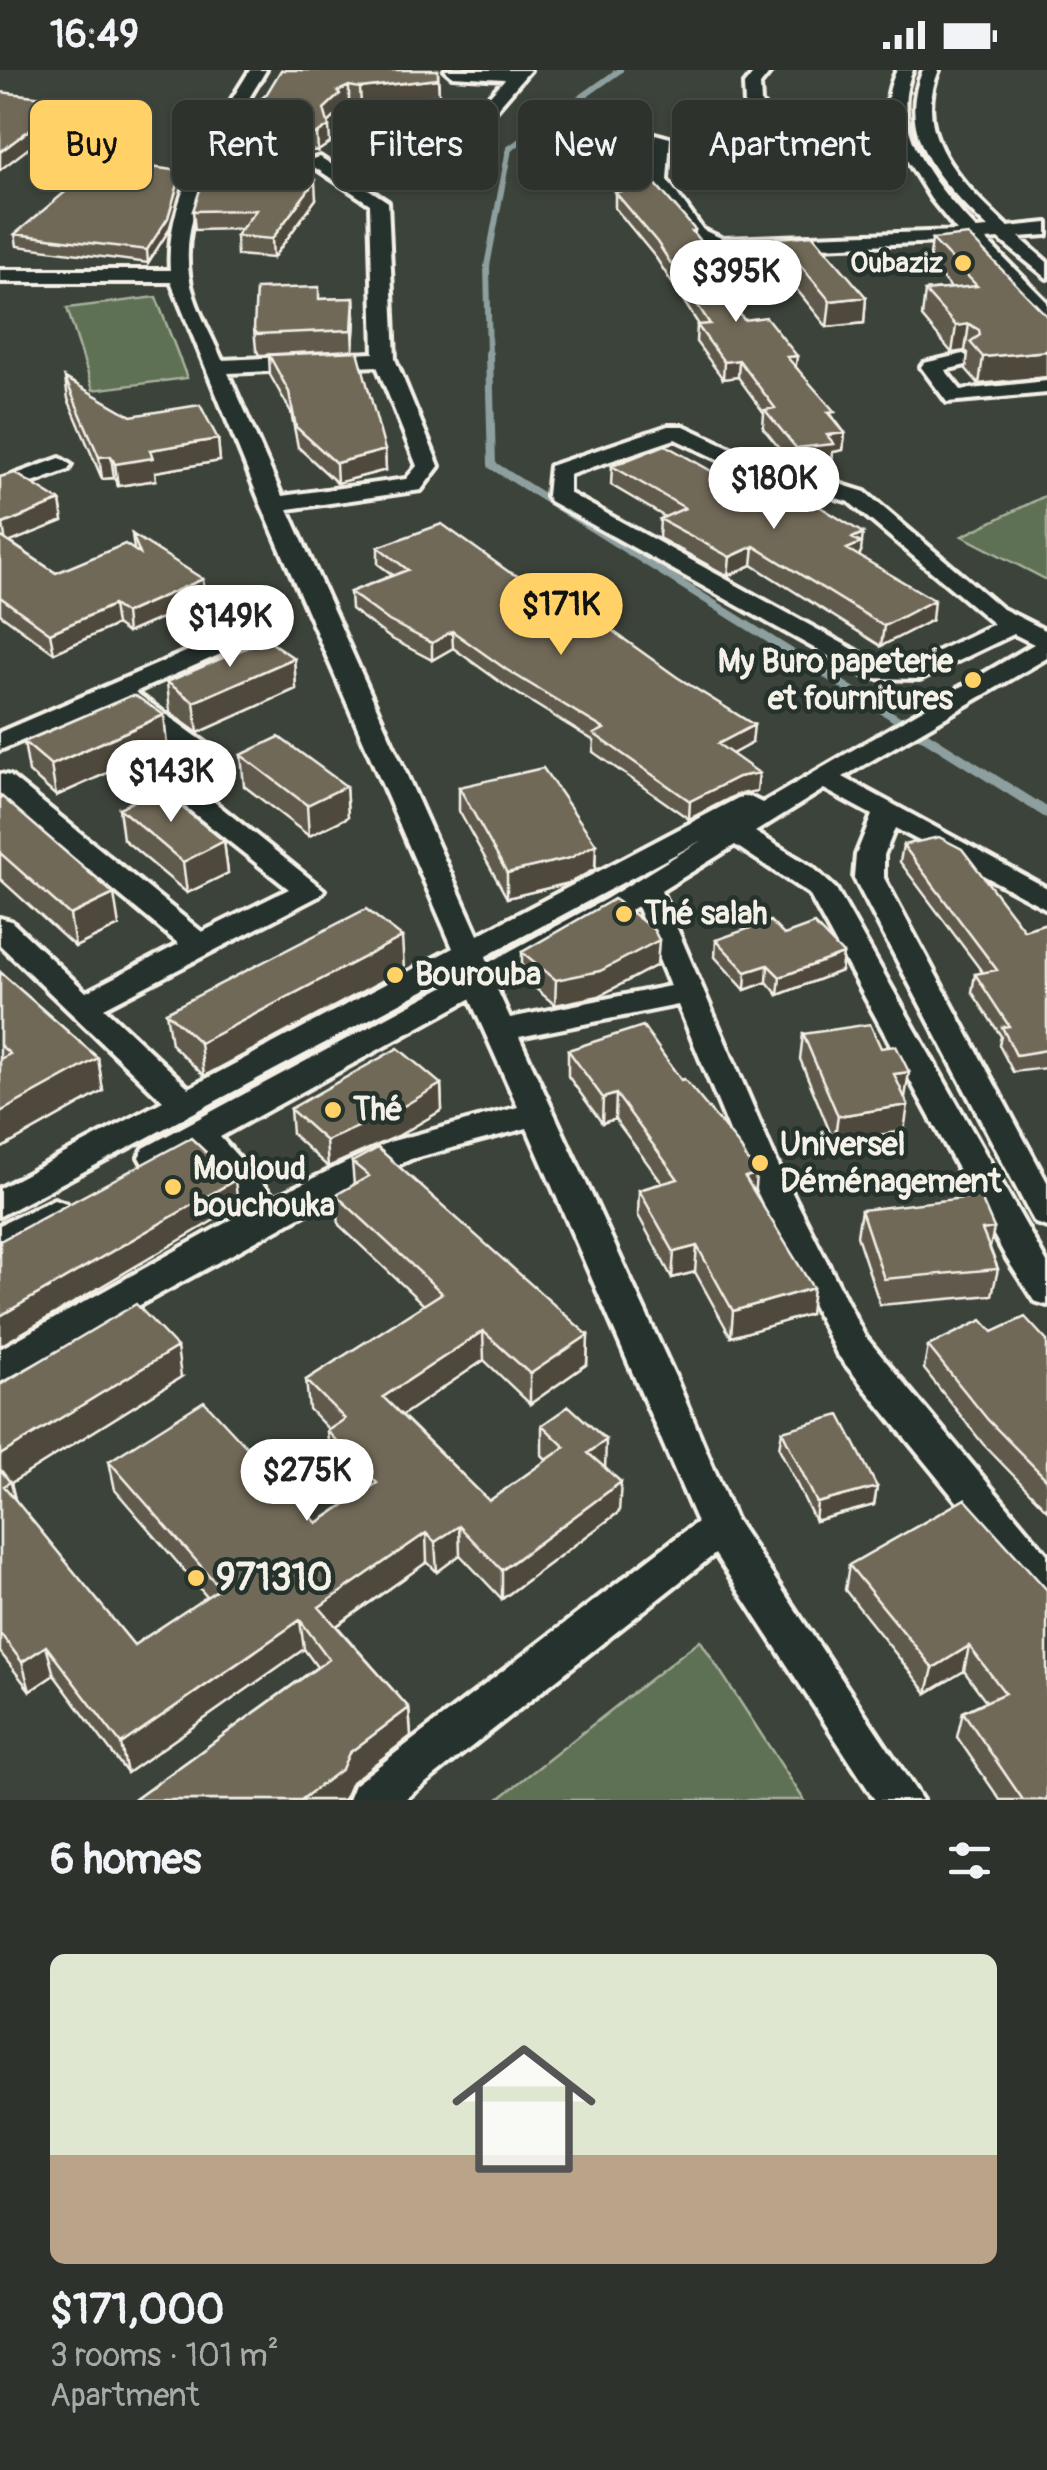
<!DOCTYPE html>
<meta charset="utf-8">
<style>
:root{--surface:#2d322c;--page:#353a34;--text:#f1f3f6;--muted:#a7aaa9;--line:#484d48;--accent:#ffd166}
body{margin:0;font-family:Pangolin,sans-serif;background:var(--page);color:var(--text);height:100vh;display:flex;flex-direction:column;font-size:38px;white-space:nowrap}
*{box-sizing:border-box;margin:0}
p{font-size:32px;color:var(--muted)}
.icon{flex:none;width:55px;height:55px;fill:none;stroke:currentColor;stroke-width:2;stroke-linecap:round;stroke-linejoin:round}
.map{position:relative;height:1730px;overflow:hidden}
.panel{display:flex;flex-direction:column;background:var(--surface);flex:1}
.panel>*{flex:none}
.top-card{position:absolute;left:30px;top:30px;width:988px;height:90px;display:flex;gap:20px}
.price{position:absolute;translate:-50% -85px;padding:0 22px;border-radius:35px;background:#fff;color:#222;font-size:32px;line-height:65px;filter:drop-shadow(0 2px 5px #0008)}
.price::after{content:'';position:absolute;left:50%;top:60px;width:30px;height:22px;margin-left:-15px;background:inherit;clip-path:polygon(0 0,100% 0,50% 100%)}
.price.current{background:var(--accent);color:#111}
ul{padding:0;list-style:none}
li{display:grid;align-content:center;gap:20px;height:530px;padding:0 50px}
li span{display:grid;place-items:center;height:310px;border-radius:15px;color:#555}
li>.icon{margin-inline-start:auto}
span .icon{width:180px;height:180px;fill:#fffc;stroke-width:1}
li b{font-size:42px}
h2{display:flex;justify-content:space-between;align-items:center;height:120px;padding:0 50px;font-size:42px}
.chip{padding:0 35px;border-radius:15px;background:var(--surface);box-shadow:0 2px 8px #0004,0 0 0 2px var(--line);font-size:35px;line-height:90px}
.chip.current{background:var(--accent);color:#111}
.status{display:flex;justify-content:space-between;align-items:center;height:70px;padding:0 50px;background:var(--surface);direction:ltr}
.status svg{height:28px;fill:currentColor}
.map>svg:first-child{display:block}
.green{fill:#5e7154;stroke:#a9b19e;stroke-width:2.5}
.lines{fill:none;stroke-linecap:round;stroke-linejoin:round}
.stream-far2{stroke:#8d9f9f;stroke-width:6}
.stream-far1{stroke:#8d9f9f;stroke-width:8}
.stream{stroke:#8d9f9f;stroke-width:10}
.minor-casing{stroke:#f4f1e8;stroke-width:8}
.minor{fill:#26332d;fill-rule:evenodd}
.wall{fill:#615a4d;stroke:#f4f1e8;stroke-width:2.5}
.shaded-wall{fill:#4f4a3e;stroke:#f4f1e8;stroke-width:2.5}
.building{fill:#716959;stroke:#f4f1e8;stroke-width:2.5}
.poi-dot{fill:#ffd166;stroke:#26332d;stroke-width:4}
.labels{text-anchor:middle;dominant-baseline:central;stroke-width:9;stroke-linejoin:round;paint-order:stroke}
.far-poi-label{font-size:28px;font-weight:bold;fill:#f4f1e8;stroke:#26332d;text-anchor:end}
.poi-label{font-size:32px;font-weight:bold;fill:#f4f1e8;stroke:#26332d;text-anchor:start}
.near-poi-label{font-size:38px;font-weight:bold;fill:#f4f1e8;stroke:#26332d;text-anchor:start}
</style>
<div class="status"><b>16:49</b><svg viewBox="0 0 49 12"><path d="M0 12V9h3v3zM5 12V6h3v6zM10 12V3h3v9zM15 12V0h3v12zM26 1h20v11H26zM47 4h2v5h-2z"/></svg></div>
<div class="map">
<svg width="1047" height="1730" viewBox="0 0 1047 1730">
<rect width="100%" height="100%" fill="#3c433a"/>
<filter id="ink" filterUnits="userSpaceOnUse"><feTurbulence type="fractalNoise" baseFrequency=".01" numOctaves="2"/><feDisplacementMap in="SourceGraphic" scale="20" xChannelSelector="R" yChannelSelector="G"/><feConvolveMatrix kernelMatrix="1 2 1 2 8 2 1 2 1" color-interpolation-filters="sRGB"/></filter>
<g filter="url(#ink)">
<path class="green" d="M 156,227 L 187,308 L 93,320 L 67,238 Z
M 1047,425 L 1047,510 L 962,466 Z
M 700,1570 L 804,1730 L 497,1730 Z"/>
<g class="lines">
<path class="stream-far2" d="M 489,287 L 487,196 L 509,79 L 620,0"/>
<path class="stream-far1" d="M 489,284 L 492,395 L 905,654"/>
<path class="stream" d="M 901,651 L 1047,743"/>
<g class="minor-casing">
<path id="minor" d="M 250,0 L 266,0 C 229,63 168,148 194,226 C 201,248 213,269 222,290 L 374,283 L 370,134 L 305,91 L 320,87 L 388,132 L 395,289 L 439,396 L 421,420 L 288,439 L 478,865 L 738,728 L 748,726 L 762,733 L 1034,574 L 1014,564 L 920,609 L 868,608 L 550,431 L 547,426 L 550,396 L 668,356 L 684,356 L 746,385 L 865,422 L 1001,538 L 1047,561 L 1047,588 L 843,707 L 1047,818 L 1047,839 L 895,758 L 884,785 L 884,808 L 1047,1112 L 1047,1157 L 1035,1153 L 1030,1144 L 854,808 L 856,785 L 872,745 L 824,719 L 755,762 L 812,797 L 836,819 L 1047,1193 L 1047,1235 L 1034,1231 L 1007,1189 L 809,824 L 735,775 L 661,821 L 777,1093 L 864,1265 L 1047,1484 L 1047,1530 L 1033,1525 L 837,1284 L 743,1093 L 678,935 L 519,967 L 677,1311 L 735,1449 L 922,1730 L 875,1730 L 715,1484 L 404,1730 L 348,1730 L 354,1715 L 697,1452 L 527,1058 L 411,1089 L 374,1106 L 0,1312 L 0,1279 L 247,1141 L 194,1081 L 156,1099 L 144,1096 L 139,1087 L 144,1078 L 462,907 L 460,901 L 0,1146 L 0,1118 L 163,1031 L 0,875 L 0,848 L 11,851 L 86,922 L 179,874 L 0,726 L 0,704 L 10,706 L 202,862 L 289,819 L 162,718 L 158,712 L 162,706 L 182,706 L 324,820 L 319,826 L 104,938 L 189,1018 L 453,878 L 261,434 L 171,212 L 0,212 L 0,200 L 170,200 C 165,127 214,59 250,0 ZM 377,296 L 417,396 L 406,409 L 282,426 L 228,303 ZM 675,369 L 730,395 L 849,432 L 994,554 L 907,596 L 882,595 L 569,423 L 569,405 ZM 702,770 L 606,829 L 488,893 L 486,886 ZM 637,836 L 670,916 L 510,948 L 495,915 ZM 470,929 L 518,1037 L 389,1072 L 274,1127 L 220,1067 Z
M 445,0 L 530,0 L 494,42 L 477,49 L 346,72 L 337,67 L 346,62 L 467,41 L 482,34 L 505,9 L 452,6 Z
M 756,0 L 772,0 L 760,15 L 761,33 L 774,49 L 893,63 C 885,39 886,23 897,0 L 913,0 C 886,60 937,117 976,159 L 988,158 C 943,114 894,66 923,0 L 939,0 C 911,67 962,113 1008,157 L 1047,153 L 1047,165 L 1019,167 L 1047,192 L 1047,208 L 999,169 L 986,170 L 1047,232 L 1047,249 L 1040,247 L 967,171 L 720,181 L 689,168 L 649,110 L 655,64 L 670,68 L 667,110 L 703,160 L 723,169 L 957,161 L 931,129 L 897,74 L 763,57 L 745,34 L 744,15 Z
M 963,284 L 973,290 L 970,294 L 945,300 L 961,320 L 1047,311 L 1047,323 L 947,332 L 921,297 L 924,293 Z
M 60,388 L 71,395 L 68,400 L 0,425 L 0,410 Z
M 232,562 L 241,565 L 245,570 L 241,575 L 135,622 L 225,687 L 229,693 L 225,699 L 205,699 L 114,632 L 0,680 L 0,662 Z
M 54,1129 L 66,1133 L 71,1142 L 66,1151 L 0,1184 L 0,1155 Z"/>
</g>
<use href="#minor" class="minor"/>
</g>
<path class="wall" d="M 438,0 L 439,25 L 361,35 L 349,33 L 341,37 L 341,41 L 328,53 L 330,73 L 318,81 L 231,77 L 229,55 L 266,25 Z
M 234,78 L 308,100 L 296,111 L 316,129 L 273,188 L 237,185 L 236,166 L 241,159 L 195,160 L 193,141 L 236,101 Z
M 182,101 L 183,113 L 169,160 L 148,193 L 17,176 L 15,164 Z
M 623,115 L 695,165 L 703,192 L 744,250 L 796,297 L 845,363 L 843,380 L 833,382 L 832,392 L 794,396 L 763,358 L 764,343 L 738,307 L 723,309 L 696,272 L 697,255 L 699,255 L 656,188 L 615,138 L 615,122 L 623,121 Z
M 778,168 L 866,227 L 864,253 L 827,257 L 776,194 Z
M 932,169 L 1047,246 L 979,314 L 966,299 L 968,283 L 965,281 L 952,283 L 922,247 L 925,221 L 951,218 L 929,194 Z
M 354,228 L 355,248 L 353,280 L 259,285 L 256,279 L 254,259 L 320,229 Z
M 269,285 L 385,380 L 386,400 L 337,413 L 298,377 L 291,342 L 270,305 Z
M 65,308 L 131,346 L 218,369 L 220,391 L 155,402 L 156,410 L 118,416 L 114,408 L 102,409 L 68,329 Z
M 612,396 L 861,482 L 859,486 L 932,550 L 881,576 L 752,495 L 728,506 L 659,468 L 660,449 L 665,447 L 611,415 Z
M 0,407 L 60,431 L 63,451 L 10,472 L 56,503 L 134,479 L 132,464 L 205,529 L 127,563 L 116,555 L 54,583 L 0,544 Z
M 378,477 L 752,673 L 732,684 L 757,721 L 736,725 L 689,749 L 593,682 L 594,671 L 507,617 L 453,578 L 432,590 L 390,568 L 351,539 L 350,522 L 393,505 L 378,494 Z
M 294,588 L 296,619 L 198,663 L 170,643 L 167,612 Z
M 24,672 L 167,676 L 56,726 L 29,702 Z
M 241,685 L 346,716 L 348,747 L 309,766 L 244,716 Z
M 459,717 L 596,774 L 595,799 L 569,813 L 507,828 L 459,741 Z
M 0,725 L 119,856 L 75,877 L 0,809 Z
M 119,738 L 224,771 L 228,803 L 187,823 L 123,769 Z
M 903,775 L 1024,860 L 1047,853 L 1047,998 L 1013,1002 L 999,975 L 1001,966 L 972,922 L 975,904 L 983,903 L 900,792 Z
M 784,865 L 843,884 L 841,901 L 778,925 L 767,912 L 745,920 L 715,887 L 716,870 Z
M 522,882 L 657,895 L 599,926 L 555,935 L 522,907 Z
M 404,899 L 204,1006 L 171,974 L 166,942 Z
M 0,902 L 98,988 L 103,1021 L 0,1079 Z
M 803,964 L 881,978 L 909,1002 L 904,1028 L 904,1061 L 834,1072 L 800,989 Z
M 568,980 L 754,1122 L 810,1244 L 731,1267 L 695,1202 L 672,1208 L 638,1145 L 639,1120 L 662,1113 L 615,1049 L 602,1053 L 568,1006 Z
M 441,1014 L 442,1040 L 398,1066 L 328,1097 L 292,1064 L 290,1039 Z
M 352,1092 L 588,1265 L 587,1294 L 530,1334 L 484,1290 L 402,1345 L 489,1431 L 547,1390 L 542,1385 L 542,1355 L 605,1398 L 619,1442 L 502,1529 L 460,1485 L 437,1502 L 427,1492 L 337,1556 L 409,1638 L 411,1666 L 352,1712 L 345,1728 L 342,1730 L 134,1730 L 317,1597 L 304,1579 L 127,1703 L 54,1605 L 30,1621 L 0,1582 L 0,1315 L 181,1307 L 11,1413 L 15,1430 L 134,1575 L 207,1527 L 115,1420 L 109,1391 L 317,1453 L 361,1423 L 330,1391 L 327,1361 L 329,1360 L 309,1339 L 306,1310 L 424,1235 L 339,1155 L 336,1125 L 354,1115 Z
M 861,1140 L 994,1158 L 990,1178 L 998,1199 L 992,1225 L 880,1235 L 857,1166 Z
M 993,1262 L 1047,1271 L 1047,1440 L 983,1374 L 924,1299 L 928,1276 Z
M 782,1361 L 877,1417 L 874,1435 L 815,1451 L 779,1378 Z
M 965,1429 L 1047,1730 L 1000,1730 L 957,1667 L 963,1642 L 986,1631 L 964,1601 L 927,1623 L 845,1520 L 849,1495 Z"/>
<path class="shaded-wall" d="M 438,9 L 439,25 L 361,35 L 360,18 Z
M 349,16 L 349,33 L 341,37 L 341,41 L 325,56 L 324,39 L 338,21 Z
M 69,30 L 71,46 L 0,100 L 0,82 Z
M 329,56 L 330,73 L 318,81 L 317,64 Z
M 307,82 L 308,100 L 276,130 L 274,112 Z
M 182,101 L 183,113 L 169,160 L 148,193 L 147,180 Z
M 315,111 L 316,129 L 273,188 L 272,169 Z
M 695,160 L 694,177 L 704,176 L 703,192 L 691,193 L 692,161 Z
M 866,227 L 864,253 L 827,257 L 830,231 Z
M 354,228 L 355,248 L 353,280 L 352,260 Z
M 969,254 L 965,281 L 952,283 L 956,256 Z
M 1047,281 L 1047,307 L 979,314 L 983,287 Z
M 797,286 L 795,303 L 787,287 Z
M 739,290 L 738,307 L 723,309 L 724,292 Z
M 845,363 L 843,380 L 833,382 L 832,392 L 794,396 L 796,378 L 827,365 Z
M 218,369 L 220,391 L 155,402 L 156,410 L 118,416 L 115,394 L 150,380 Z
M 385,380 L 386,400 L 337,413 L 336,393 Z
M 111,386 L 114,408 L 102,409 L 99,387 Z
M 60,431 L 63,451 L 6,474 L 3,454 Z
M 863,463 L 861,482 L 860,483 L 859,492 L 847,479 L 852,468 Z
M 754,476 L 752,495 L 728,506 L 730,487 Z
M 203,509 L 205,529 L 127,563 L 125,543 Z
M 934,530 L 932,550 L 881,576 L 884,556 Z
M 113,535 L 116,555 L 54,583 L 50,563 Z
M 452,561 L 453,578 L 432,590 L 432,573 Z
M 294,588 L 296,619 L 198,663 L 194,632 Z
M 164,645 L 167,676 L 56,726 L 51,695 Z
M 754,655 L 752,673 L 717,692 L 718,674 Z
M 759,703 L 757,721 L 736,725 L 689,749 L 690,731 L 738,707 Z
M 346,716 L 348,747 L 309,766 L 307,735 Z
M 224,771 L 228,803 L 187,823 L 183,792 Z
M 596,774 L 595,799 L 569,813 L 507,828 L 507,803 Z
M 114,824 L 119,856 L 75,877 L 70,845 Z
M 402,867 L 404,899 L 204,1006 L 200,973 Z
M 659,870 L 657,895 L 599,926 L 555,935 L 556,910 Z
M 843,884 L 841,901 L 778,925 L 780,907 Z
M 768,895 L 767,912 L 745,920 L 746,902 Z
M 98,988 L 103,1021 L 0,1079 L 0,1042 Z
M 909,1002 L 905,1028 L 890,1030 L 894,1004 Z
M 441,1014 L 442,1040 L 398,1066 L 328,1097 L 326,1071 Z
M 616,1024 L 615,1049 L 602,1053 L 603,1028 Z
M 908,1035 L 904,1061 L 834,1072 L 838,1046 Z
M 756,1104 L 754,1129 L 745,1107 Z
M 235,1110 L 238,1136 L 0,1276 L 0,1246 Z
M 697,1176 L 695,1202 L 672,1208 L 674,1182 Z
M 813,1218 L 810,1244 L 731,1267 L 733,1241 Z
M 483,1261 L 484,1290 L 385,1357 L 383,1327 Z
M 588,1265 L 587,1294 L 530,1334 L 530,1304 Z
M 177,1277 L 181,1307 L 11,1413 L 18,1441 L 0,1419 L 0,1385 Z
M 606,1370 L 605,1400 L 588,1383 Z
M 621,1412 L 619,1442 L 502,1529 L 502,1500 Z
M 877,1417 L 874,1435 L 815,1451 L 817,1433 Z
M 459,1456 L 460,1485 L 437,1502 L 435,1472 Z
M 426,1463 L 427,1492 L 322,1566 L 319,1537 Z
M 300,1550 L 304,1579 L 127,1703 L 121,1674 Z
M 46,1576 L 54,1605 L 30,1621 L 22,1592 Z
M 969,1576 L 964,1601 L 927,1623 L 933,1598 Z
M 409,1638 L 411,1666 L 352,1712 L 345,1728 L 342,1730 L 301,1730 L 349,1683 Z"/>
<path class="building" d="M 281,0 L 438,0 L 438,9 L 360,18 L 349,16 L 338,21 L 340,24 L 324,39 L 329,56 L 317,64 L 230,60 L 229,55 L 266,25 Z
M 0,22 L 69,30 L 0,82 Z
M 234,78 L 307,82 L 274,112 L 315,111 L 272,169 L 236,166 L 256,140 L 193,141 L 207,98 L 238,101 Z
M 102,91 L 182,101 L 168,148 L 147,180 L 15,164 Z
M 654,112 L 695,160 L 692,161 L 704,176 L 692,177 L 744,250 L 766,247 L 797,286 L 787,287 L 835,342 L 828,343 L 845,363 L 827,365 L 834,374 L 796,378 L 765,340 L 775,338 L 739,290 L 724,292 L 697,255 L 710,254 L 657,172 L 615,122 L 627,120 L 623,115 Z
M 813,165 L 866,227 L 830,231 L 778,168 Z
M 968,165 L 1047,246 L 1047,281 L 983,287 L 970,272 L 980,265 L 979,260 L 969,254 L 956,256 L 925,221 L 977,216 L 932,169 Z
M 319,217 L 319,229 L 354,228 L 352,260 L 257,264 L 254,259 L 256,219 Z
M 358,281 L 385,380 L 336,393 L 296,357 L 289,322 L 269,285 Z
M 65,308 L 131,346 L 200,335 L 218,369 L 150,380 L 153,388 L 115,394 L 111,386 L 99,387 Z
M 665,375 L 749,422 L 773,412 L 817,435 L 863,463 L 852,468 L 861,473 L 847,479 L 934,530 L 884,556 L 754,476 L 730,487 L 660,449 L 685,438 L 612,396 Z
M 15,403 L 60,431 L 3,454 L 0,452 L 0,407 Z
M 442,454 L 509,502 L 538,515 L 544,512 L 677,607 L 754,655 L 718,674 L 759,703 L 738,707 L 690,731 L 594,664 L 604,659 L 507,600 L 452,561 L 432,573 L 389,551 L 350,522 L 408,500 L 378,477 Z
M 132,464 L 203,509 L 125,543 L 113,535 L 50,563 L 0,527 L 0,466 L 56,503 L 125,474 L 140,484 Z
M 266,569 L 294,588 L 194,632 L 167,612 Z
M 130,626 L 136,626 L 164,645 L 51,695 L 24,672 Z
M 279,667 L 346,716 L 307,735 L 241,685 Z
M 543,698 L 596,774 L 570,788 L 507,803 L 459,717 Z
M 159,719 L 224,771 L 183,792 L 119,738 Z
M 0,725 L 114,824 L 70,845 L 0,783 Z
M 939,767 L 962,779 L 1024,860 L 1047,853 L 1047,980 L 1016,985 L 1002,957 L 1009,956 L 975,904 L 997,900 L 903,775 Z
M 614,829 L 654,860 L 659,870 L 600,901 L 556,910 L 522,882 Z
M 366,839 L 402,867 L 200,973 L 166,942 Z
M 770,851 L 784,865 L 814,854 L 843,884 L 780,907 L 768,895 L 746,902 L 716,870 Z
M 0,902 L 98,988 L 0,1042 L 0,989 L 10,984 L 0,975 Z
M 870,954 L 881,978 L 896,976 L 909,1002 L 894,1004 L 908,1035 L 838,1046 L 803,964 Z
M 643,956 L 681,1010 L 684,1009 L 738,1074 L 756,1104 L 745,1107 L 813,1218 L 733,1241 L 697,1176 L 674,1182 L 639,1120 L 678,1109 L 616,1024 L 603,1028 L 568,980 Z
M 398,978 L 441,1014 L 397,1040 L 326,1071 L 290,1039 Z
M 191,1068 L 235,1110 L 0,1246 L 0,1171 Z
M 378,1078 L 588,1265 L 530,1304 L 483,1261 L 383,1327 L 489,1431 L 565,1377 L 542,1355 L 569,1336 L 606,1370 L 588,1383 L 621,1412 L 502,1500 L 459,1456 L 435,1472 L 426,1463 L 319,1537 L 409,1638 L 349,1683 L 342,1699 L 301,1730 L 134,1730 L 329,1589 L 300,1550 L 121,1674 L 46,1576 L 22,1592 L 0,1563 L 0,1399 L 10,1412 L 4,1416 L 134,1575 L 220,1518 L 109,1391 L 204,1331 L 317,1453 L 377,1413 L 327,1361 L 345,1349 L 306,1310 L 442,1223 L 336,1125 L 369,1106 L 352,1092 Z
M 980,1126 L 994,1158 L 982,1160 L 998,1199 L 884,1209 L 861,1140 Z
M 136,1234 L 177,1277 L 0,1385 L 0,1315 Z
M 1025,1247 L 1047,1271 L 1047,1410 L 988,1350 L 928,1276 L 982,1250 L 993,1262 Z
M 840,1345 L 877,1417 L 817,1433 L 782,1361 Z
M 965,1429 L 1047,1520 L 1047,1730 L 1023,1730 L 963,1642 L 1005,1623 L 969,1576 L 933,1598 L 849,1495 Z"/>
</g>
<g class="poi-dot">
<circle cx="963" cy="193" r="10"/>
<circle cx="973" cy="610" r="10"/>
<circle cx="624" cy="844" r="10"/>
<circle cx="395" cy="905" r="10"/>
<circle cx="333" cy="1040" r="10"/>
<circle cx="760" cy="1093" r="10"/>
<circle cx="173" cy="1117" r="10"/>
<circle cx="196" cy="1508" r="10"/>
</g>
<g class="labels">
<g class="far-poi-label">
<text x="943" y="193">Oubaziz</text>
</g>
<g class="poi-label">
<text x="953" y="592" text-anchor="end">My Buro papeterie<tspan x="953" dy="37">et fournitures</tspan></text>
<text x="644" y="844">Thé salah</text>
<text x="415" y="905">Bourouba</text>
<text x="353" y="1040">Thé</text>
<text x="780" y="1075">Universel<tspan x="780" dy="37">Déménagement</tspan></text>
<text x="193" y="1099">Mouloud<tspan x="193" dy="37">bouchouka</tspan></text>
</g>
<g class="near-poi-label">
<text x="216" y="1508">971310</text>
</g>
</g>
</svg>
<b class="price" style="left:736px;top:255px">$395K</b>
<b class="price" style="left:774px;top:462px">$180K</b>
<b class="price current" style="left:561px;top:588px">$171K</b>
<b class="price" style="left:230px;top:600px">$149K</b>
<b class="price" style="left:171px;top:755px">$143K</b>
<b class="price" style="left:307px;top:1454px">$275K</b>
<div class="top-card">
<a class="chip current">Buy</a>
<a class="chip">Rent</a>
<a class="chip">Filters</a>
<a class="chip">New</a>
<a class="chip">Apartment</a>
</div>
</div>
<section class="panel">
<h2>6 homes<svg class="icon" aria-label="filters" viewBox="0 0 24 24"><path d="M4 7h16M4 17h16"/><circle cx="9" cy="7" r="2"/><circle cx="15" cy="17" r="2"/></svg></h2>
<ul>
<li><span style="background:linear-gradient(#dfe7d0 65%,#b9a48a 0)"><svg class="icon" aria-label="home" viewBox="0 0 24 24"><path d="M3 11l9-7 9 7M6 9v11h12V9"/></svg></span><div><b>$171,000</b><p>3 rooms · 101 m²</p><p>Apartment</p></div></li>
</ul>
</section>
